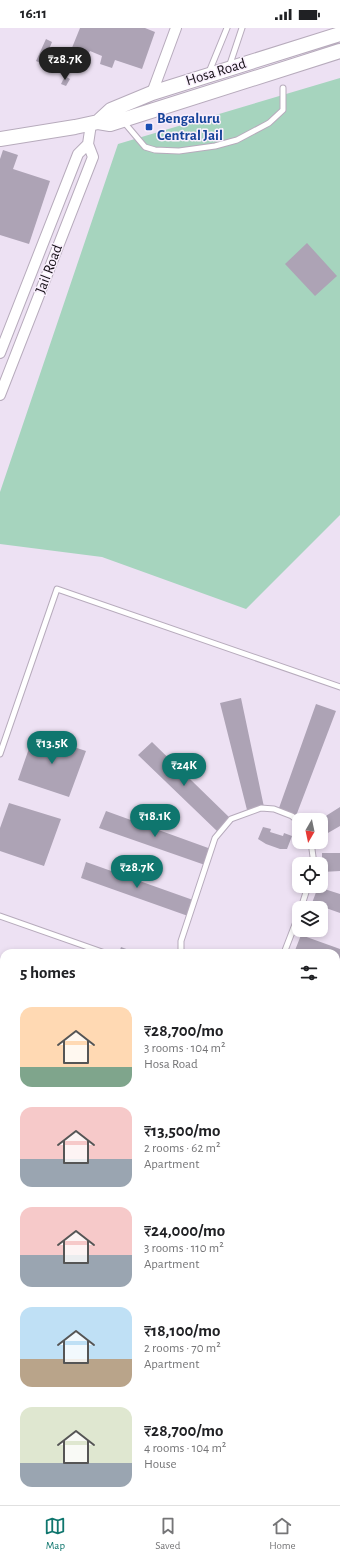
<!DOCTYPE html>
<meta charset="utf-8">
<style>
:root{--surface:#fff;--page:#f6f6f6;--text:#202124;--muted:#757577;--line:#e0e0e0;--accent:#0f766e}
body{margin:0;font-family:"Alegreya Sans",sans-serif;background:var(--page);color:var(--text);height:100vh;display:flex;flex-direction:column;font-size:15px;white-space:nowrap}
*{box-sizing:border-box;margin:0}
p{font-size:13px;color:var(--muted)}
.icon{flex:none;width:22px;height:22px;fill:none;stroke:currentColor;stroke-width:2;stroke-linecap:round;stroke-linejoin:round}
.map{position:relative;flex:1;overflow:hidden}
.side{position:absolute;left:0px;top:921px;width:340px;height:556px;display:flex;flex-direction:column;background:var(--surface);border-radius:12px 12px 0 0;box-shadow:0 2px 6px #0003}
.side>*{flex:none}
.needle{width:26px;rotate:189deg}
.controls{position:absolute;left:292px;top:785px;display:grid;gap:8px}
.controls a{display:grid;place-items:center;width:36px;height:36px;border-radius:8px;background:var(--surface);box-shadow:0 2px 6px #0003;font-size:20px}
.price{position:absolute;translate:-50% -34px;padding:0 9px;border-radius:14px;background:var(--accent);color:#fff;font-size:13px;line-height:26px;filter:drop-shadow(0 1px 2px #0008)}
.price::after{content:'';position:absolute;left:50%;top:24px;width:12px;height:9px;margin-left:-6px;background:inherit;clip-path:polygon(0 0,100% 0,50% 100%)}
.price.on{background:#222;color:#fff}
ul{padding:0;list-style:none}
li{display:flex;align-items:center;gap:12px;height:100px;padding:0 20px}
li span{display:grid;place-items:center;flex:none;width:112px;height:80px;border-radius:12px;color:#555}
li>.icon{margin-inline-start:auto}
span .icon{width:48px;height:48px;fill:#fffc;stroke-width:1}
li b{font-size:17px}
h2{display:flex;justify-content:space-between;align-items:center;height:48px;padding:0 20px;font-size:17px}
.status{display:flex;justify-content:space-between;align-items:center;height:28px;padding:0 20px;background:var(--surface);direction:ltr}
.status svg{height:11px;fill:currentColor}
.dock{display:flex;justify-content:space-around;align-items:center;height:56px;border-top:1px solid var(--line);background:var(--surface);font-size:11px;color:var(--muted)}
.dock a{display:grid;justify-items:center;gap:2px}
.dock .on{color:var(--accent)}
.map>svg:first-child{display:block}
.green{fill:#a6d4be}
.building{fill:#ada3b5}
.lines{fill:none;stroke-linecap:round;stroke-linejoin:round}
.lane-casing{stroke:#b7abbc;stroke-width:7}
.street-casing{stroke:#b7abbc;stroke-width:12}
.secondary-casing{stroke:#b7abbc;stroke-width:16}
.lane{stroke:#fff;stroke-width:5}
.street{stroke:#fff;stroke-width:10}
.secondary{stroke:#fff;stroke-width:14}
.transit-dot{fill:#1a4fb4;stroke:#f9effd;stroke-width:1.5}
.labels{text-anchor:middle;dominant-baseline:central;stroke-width:3;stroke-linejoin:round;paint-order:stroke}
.street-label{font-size:15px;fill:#140f15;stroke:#f9effd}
.transit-label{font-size:15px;font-weight:bold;fill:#164399;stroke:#f9effd;text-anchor:start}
</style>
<div class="status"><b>16:11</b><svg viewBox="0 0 49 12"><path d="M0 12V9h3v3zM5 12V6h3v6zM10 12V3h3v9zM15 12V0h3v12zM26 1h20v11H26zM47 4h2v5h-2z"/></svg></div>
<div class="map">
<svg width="340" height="1477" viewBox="0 0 340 1477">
<rect width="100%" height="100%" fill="#ede1f3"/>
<path class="green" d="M 340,50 L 340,487 L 246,581 L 102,529 L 0,516 L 0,464 L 118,116 Z"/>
<path class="building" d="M 80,0 L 145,0 L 155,4 L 142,41 L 115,32 L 112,40 L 100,36 L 102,28 L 90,23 L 80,42 L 65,37 Z
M 46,11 L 52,14 L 43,36 L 36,33 Z
M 65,48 L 70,51 L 66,58 L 61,56 Z
M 3,122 L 18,127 L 13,141 L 50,153 L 29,216 L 0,207 L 0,131 Z
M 307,215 L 337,248 L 315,268 L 285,236 Z
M 241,670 L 264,779 L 247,782 L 220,675 Z
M 316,676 L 336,683 L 296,788 L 279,780 Z
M 34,706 L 86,723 L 69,769 L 18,752 Z
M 152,714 L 231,791 L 218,804 L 138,727 Z
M 9,775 L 61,791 L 44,838 L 0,823 L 0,800 Z
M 340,779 L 340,798 L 321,809 L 321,791 Z
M 106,783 L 211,821 L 205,837 L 99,800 Z
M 263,799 L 271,801 L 270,804 L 283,808 L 284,805 L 292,808 L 287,821 L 280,821 L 266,816 L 258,811 Z
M 322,825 L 340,825 L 340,843 L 322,844 Z
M 86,834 L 193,872 L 188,888 L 81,850 Z
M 318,859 L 340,866 L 340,885 L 312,875 Z
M 301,907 L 340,921 L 340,941 L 336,940 L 336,925 L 294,925 Z
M 121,919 L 137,925 L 119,925 Z
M 0,935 L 4,936 L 4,966 L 0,976 Z
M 336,980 L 340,981 L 340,1045 L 336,1044 Z
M 336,1085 L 340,1087 L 340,1109 L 336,1108 Z
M 0,1423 L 4,1425 L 4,1434 L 0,1432 Z
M 0,1454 L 4,1456 L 4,1465 L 0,1463 Z"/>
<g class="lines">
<g class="lane-casing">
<path id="lane" d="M 229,39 L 242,0
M 209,44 L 227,0
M 123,93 L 145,119 L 155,122 L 179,123 L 215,118 L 237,112 L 269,95 L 283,82 L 283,60
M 0,726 L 57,561 L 340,659
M 311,814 L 314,836
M 301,880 L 308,858
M 0,888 L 105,925
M 181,925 L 181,913 L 215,810 L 231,791 L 261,780 L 274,781 L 292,788 L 299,794
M 284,925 L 299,886
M 0,1039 L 4,1028
M 336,1200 L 340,1193
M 0,1225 L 4,1227
M 0,1393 L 4,1394
M 0,1474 L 8,1477
M 27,1477 L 44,1473"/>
</g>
<g class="street-casing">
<path id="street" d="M 152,65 L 176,0
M 0,325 L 78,126 L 88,116 L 91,96
M 0,367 L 93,129 L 88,116"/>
</g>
<g class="secondary-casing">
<path id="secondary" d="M 98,94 L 111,82 L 152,65 L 340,6
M 0,111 L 75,99 L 98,94 L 110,96 L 340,23"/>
</g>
<use href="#lane" class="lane"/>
<use href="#street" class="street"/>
<use href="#secondary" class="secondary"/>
</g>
<rect class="transit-dot" x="145" y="95" width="8" height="8" rx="2"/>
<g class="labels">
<g class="street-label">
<text transform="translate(216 44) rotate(-17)">Hosa Road</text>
<text transform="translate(49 241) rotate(-69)">Jail Road</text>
</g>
<g class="transit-label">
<text x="157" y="90">Bengaluru<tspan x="157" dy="17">Central Jail</tspan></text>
</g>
</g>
</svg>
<div class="controls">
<a><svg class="needle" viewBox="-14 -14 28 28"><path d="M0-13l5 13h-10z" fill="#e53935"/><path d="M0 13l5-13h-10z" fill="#757577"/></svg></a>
<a><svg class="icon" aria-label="locate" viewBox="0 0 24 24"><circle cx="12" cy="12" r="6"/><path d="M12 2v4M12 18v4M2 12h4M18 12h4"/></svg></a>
<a><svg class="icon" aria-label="layers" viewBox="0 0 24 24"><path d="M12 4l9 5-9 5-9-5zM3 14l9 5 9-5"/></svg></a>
</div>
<b class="price on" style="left:65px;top:53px">₹28.7K</b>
<b class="price" style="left:52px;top:737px">₹13.5K</b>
<b class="price" style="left:184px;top:759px">₹24K</b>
<b class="price" style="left:155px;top:810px">₹18.1K</b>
<b class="price" style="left:137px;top:861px">₹28.7K</b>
<section class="side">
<h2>5 homes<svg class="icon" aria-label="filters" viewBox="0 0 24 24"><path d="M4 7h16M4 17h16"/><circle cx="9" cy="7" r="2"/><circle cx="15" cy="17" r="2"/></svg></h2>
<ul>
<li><span style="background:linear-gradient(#ffd9b3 75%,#7fa58c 0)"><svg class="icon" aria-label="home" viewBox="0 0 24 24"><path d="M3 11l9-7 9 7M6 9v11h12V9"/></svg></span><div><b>₹28,700/mo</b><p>3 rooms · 104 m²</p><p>Hosa Road</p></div></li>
<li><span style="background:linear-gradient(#f6c9c9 65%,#9aa5b1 0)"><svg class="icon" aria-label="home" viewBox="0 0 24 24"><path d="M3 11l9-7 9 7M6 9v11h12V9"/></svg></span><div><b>₹13,500/mo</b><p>2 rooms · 62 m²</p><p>Apartment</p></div></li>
<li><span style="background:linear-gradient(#f6c9c9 60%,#9aa5b1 0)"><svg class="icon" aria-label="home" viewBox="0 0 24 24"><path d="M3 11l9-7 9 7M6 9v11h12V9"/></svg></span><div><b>₹24,000/mo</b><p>3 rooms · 110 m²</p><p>Apartment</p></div></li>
<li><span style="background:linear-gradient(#bfe0f5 65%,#b9a48a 0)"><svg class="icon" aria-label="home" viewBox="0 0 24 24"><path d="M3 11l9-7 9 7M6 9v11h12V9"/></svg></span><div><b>₹18,100/mo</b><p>2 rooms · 70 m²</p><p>Apartment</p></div></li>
<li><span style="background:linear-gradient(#dfe7d0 70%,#9aa5b1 0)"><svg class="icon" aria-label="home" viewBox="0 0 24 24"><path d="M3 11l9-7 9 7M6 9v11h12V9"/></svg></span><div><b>₹28,700/mo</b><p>4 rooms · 104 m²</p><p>House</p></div></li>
</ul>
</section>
</div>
<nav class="dock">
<a class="on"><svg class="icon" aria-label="map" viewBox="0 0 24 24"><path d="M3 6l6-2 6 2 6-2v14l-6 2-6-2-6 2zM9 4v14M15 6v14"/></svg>Map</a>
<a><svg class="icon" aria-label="saved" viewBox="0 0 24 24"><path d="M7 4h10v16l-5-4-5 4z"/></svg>Saved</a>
<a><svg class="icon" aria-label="home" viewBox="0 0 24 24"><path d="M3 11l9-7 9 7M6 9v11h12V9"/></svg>Home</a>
</nav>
